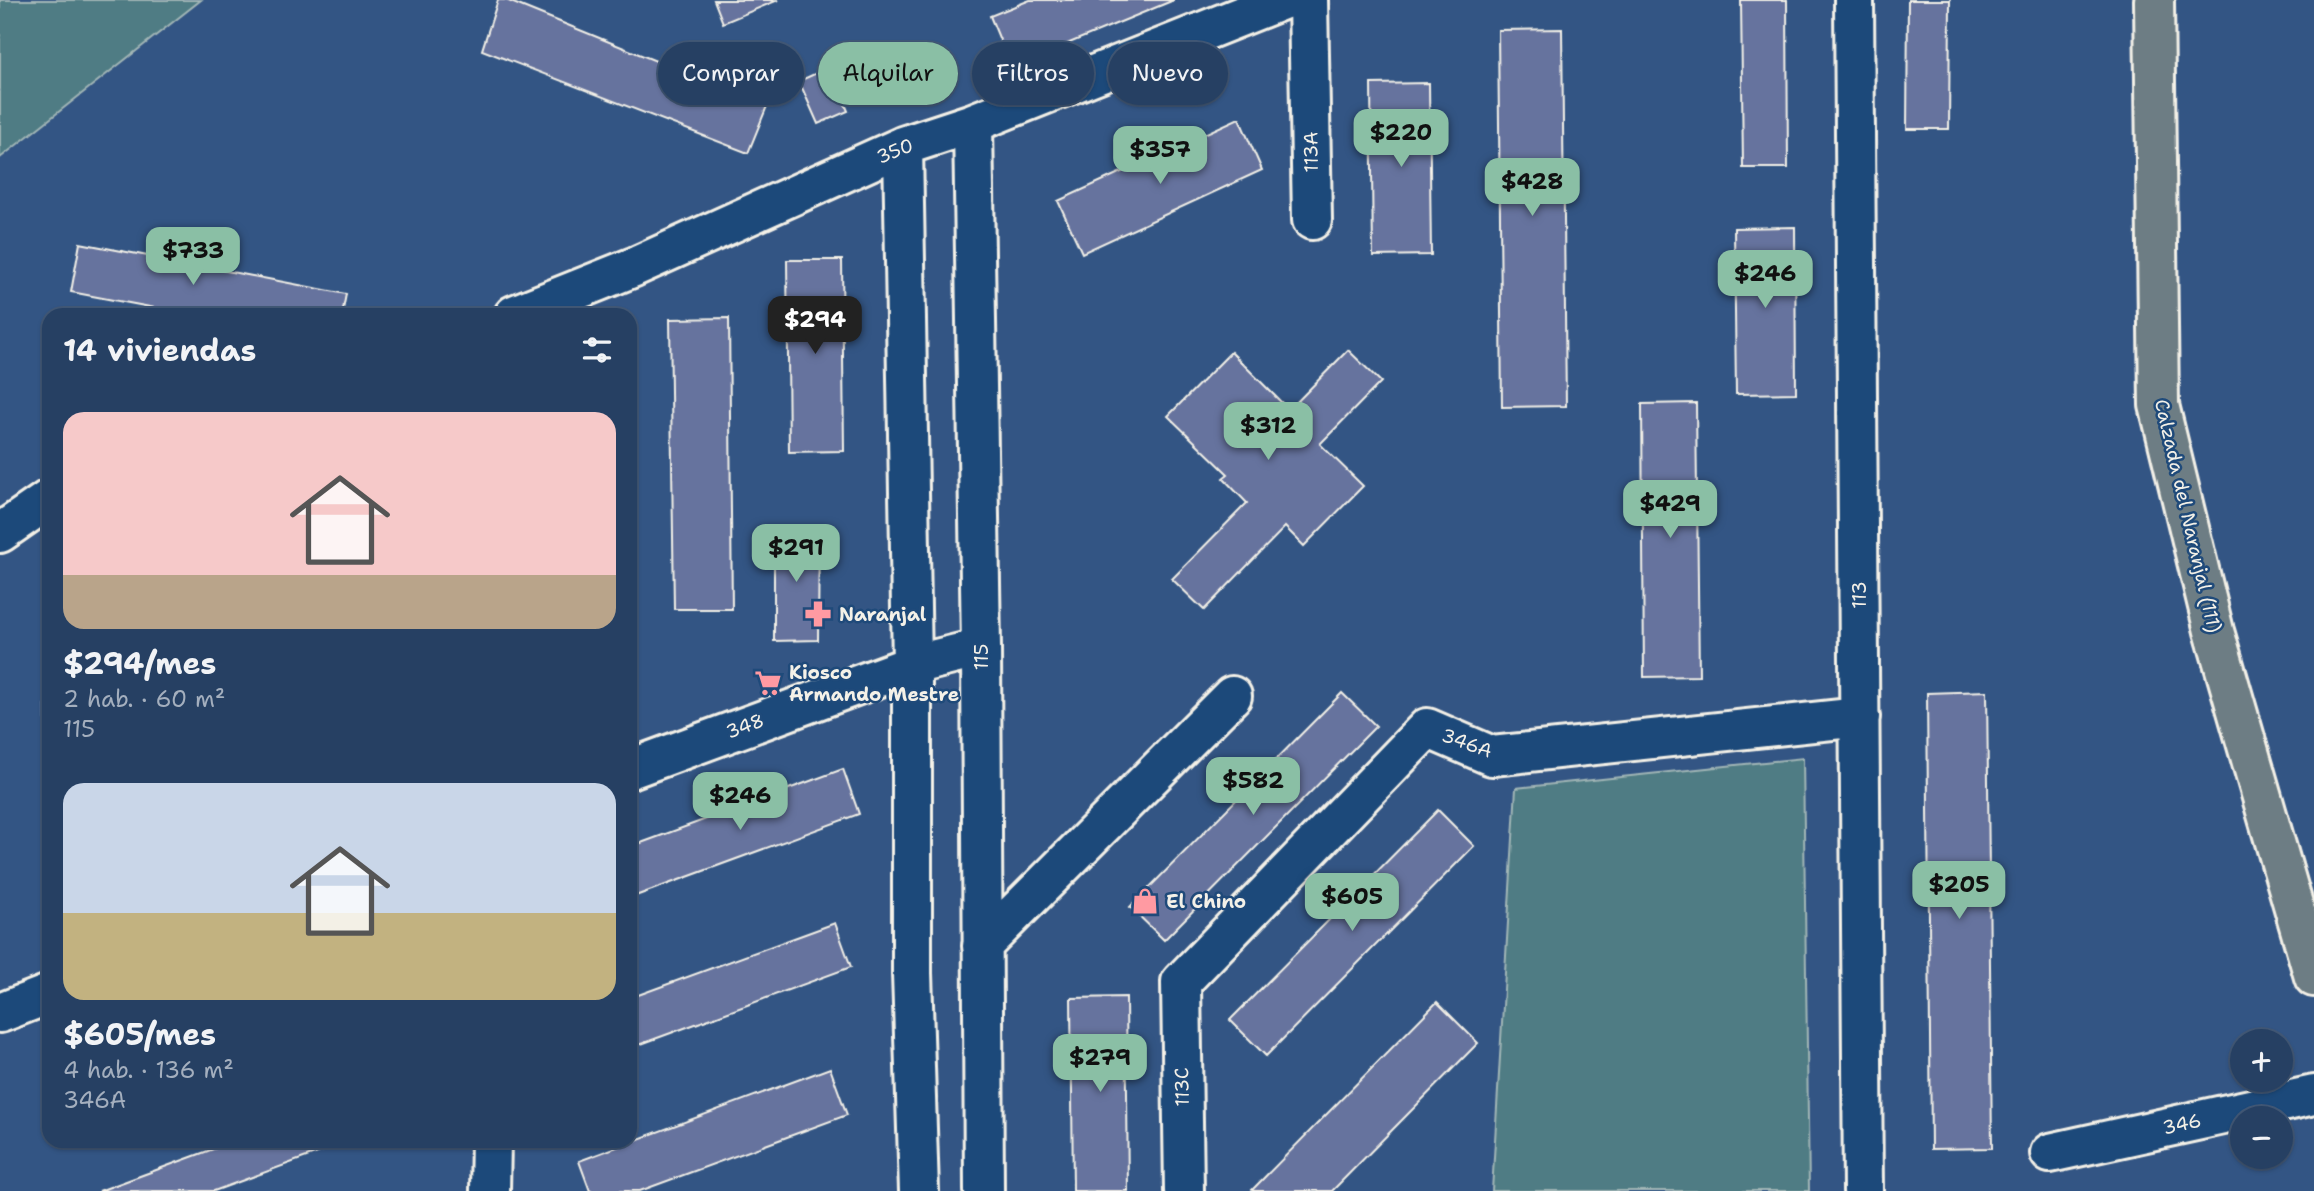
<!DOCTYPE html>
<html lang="es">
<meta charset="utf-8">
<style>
:root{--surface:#264063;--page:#324b6c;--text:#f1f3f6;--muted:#a4afbe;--line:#425978;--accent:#8abfa5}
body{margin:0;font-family:"Shantell Sans",sans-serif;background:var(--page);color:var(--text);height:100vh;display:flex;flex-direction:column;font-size:26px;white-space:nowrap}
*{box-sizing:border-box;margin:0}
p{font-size:23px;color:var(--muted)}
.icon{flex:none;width:38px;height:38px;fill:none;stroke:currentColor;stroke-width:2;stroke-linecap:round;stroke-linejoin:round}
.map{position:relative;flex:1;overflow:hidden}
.panel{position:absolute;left:42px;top:308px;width:595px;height:840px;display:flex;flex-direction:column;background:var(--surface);border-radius:21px;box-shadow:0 2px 5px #0004,0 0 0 2px var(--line)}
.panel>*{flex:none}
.hud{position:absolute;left:658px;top:42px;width:665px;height:63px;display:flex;gap:14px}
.tools{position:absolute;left:2230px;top:1029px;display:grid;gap:14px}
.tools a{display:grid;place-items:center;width:63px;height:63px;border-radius:50%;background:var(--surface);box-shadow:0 2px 5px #0004,0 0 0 2px var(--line);font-size:35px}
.price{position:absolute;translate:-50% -60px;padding:0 16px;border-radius:14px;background:var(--accent);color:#111;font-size:23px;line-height:46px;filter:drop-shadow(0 2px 4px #0008)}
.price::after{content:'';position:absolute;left:50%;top:42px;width:21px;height:16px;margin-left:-10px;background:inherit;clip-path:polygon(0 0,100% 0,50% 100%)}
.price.active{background:#222;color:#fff}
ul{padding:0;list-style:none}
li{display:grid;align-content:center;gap:14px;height:371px;padding:0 21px}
li span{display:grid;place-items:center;height:217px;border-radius:21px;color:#555}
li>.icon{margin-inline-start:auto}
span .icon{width:126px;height:126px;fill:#fffc;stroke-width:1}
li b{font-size:30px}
h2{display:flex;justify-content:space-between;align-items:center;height:84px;padding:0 21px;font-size:30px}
.pill{padding:0 24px;border-radius:32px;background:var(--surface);box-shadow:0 2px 5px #0004,0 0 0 2px var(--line);font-size:24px;line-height:63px}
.pill.active{background:var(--accent);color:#111}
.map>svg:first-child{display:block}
.green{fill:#4f7c84;stroke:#a2b6b6;stroke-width:2}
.building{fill:#66739e;stroke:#f4f1e8;stroke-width:2}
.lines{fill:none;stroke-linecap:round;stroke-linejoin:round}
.minor-casing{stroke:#f4f1e8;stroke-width:44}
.major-casing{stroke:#f4f1e8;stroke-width:44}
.minor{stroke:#1f4a7a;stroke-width:38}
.major{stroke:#6d7d84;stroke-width:38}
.labels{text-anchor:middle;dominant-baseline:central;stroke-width:5;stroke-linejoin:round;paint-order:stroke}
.street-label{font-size:19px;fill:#f4f1e8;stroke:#1f4a7a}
.poi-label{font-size:19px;font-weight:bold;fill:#f4f1e8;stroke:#1f4a7a;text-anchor:start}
</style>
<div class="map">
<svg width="2314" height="1191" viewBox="0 0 2314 1191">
<rect width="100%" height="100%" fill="#335584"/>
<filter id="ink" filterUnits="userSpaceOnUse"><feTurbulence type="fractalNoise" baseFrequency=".0143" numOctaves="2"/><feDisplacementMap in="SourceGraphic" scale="14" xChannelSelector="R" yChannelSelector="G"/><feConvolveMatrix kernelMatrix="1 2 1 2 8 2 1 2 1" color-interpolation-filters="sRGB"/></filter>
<g filter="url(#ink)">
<path class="green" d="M 0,0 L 201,0 L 0,158 Z
M 1803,758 L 1809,1191 L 1492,1191 L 1516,788 Z"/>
<path class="building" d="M 498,0 L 506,0 L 767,106 L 748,153 L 482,50 Z
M 714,0 L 778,0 L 723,23 Z
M 1030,0 L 1174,0 L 1011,67 L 990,16 Z
M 1741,0 L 1787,0 L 1788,168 L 1743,168 Z
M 1908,0 L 1950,0 L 1949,129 L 1907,129 Z
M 1562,29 L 1566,406 L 1502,407 L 1498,30 Z
M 830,67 L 848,111 L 818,124 L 799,81 Z
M 1429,83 L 1431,255 L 1373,256 L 1371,84 Z
M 1239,118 L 1262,170 L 1082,253 L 1058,201 Z
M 1795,227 L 1796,393 L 1736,394 L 1734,228 Z
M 80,243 L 346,294 L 342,315 L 192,315 L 71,292 Z
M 787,260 L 842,260 L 844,451 L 789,452 Z
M 729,318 L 732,609 L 674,609 L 670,319 Z
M 1348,350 L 1381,382 L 1320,444 L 1363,486 L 1304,546 L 1285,527 L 1204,610 L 1172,579 L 1247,503 L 1223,478 L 1228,474 L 1168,416 L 1231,352 L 1289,410 Z
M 1696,403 L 1699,676 L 1644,677 L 1642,404 Z
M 774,527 L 819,527 L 818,640 L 774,641 Z
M 45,643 L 49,643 L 48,942 Z
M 1987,691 L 1992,1148 L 1931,1149 L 1927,693 Z
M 1342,693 L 1376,726 L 1164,940 L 1130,907 Z
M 843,769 L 859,814 L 630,898 L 630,847 Z
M 1438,810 L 1474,846 L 1266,1056 L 1230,1020 Z
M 835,923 L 851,967 L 630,1048 L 630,998 Z
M 1126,997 L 1128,1191 L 1073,1191 L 1071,998 Z
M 1437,1002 L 1478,1043 L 1332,1191 L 1253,1191 L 1252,1190 Z
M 830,1068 L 847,1115 L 640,1191 L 590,1191 L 579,1161 Z
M 235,1141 L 350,1141 L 214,1191 L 99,1191 Z"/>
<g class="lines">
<g class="minor-casing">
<path id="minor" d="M 1308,0 L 1312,220
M 1854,0 L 1863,1191
M 973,123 L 981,648 L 984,1191
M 903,146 L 912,665 L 912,973 L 919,1191
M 514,315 L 634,267 L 903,146 L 973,123 L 1282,0
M 0,533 L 49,499
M 630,769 L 912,665 L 981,648
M 982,946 L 1232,696
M 0,1013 L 49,994
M 2050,1153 L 2314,1095
M 490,1191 L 491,1141
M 1184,1191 L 1181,982 L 1427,728 L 1492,756 L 1860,717"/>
</g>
<g class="major-casing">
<path id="major" d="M 2154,0 L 2159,405 L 2214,631 L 2314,977"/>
</g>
<use href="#minor" class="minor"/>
<use href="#major" class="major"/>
</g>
</g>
<defs>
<g id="pharmacy-bare" transform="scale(2.1)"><path d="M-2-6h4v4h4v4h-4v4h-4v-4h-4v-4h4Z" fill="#ff9aa2" stroke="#1f4a7a" stroke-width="2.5" paint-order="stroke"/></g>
<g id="supermarket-bare" transform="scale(2.1)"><path d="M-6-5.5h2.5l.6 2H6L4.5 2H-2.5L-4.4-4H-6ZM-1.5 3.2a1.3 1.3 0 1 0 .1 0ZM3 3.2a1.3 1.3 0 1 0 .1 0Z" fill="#ff9aa2" stroke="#1f4a7a" stroke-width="2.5" paint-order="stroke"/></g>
<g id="shop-bare" transform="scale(2.1)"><path d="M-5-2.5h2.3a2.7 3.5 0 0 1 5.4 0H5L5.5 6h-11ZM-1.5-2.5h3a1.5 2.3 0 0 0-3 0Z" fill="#ff9aa2" stroke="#1f4a7a" stroke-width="2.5" paint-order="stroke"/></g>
</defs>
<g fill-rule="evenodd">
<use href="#pharmacy-bare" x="818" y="614"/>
<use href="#supermarket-bare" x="768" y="683"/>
<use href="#shop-bare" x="1145" y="901"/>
</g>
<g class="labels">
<g class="street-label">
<text transform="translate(895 151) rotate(-22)">350</text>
<text transform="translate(1311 152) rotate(-91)">113A</text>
<text transform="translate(2188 516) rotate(77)">Calzada del Naranjal (111)</text>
<text transform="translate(1859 595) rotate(-90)">113</text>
<text transform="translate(981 657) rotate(-90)">115</text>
<text transform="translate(745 726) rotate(-20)">348</text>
<text transform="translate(1467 743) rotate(20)">346A</text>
<text transform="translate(1182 1087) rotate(-91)">113C</text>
<text transform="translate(2182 1124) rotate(-12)">346</text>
</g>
<g class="poi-label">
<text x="839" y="614">Naranjal</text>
<text x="789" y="672">Kiosco<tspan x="789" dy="22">Armando Mestre</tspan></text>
<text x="1166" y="901">El Chino</text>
</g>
</g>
</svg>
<div class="tools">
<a>+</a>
<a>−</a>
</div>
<b class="price" style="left:1401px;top:169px">$220</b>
<b class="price" style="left:1160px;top:186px">$357</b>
<b class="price" style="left:1532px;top:218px">$428</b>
<b class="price" style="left:193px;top:287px">$733</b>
<b class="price" style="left:1765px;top:310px">$246</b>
<b class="price active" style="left:815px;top:356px">$294</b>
<b class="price" style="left:1268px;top:462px">$312</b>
<b class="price" style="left:1670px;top:540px">$429</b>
<b class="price" style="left:796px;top:584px">$291</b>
<b class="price" style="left:1253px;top:817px">$582</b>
<b class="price" style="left:740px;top:832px">$246</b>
<b class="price" style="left:1959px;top:921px">$205</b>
<b class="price" style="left:1352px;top:933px">$605</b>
<b class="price" style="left:1100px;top:1094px">$279</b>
<div class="hud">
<a class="pill">Comprar</a>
<a class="pill active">Alquilar</a>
<a class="pill">Filtros</a>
<a class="pill">Nuevo</a>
</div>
<section class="panel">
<h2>14 viviendas<svg class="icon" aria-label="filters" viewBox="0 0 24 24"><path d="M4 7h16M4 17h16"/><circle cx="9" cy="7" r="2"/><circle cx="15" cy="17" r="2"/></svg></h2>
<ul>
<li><span style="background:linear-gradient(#f6c9c9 75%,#b9a48a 0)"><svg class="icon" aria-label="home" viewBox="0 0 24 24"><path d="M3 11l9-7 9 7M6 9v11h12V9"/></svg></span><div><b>$294/mes</b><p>2 hab. · 60 m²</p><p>115</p></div></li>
<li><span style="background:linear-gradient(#c9d6e8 60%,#c2b280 0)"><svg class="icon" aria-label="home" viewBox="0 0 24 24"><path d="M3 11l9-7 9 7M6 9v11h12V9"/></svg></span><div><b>$605/mes</b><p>4 hab. · 136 m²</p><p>346A</p></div></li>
</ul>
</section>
</div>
